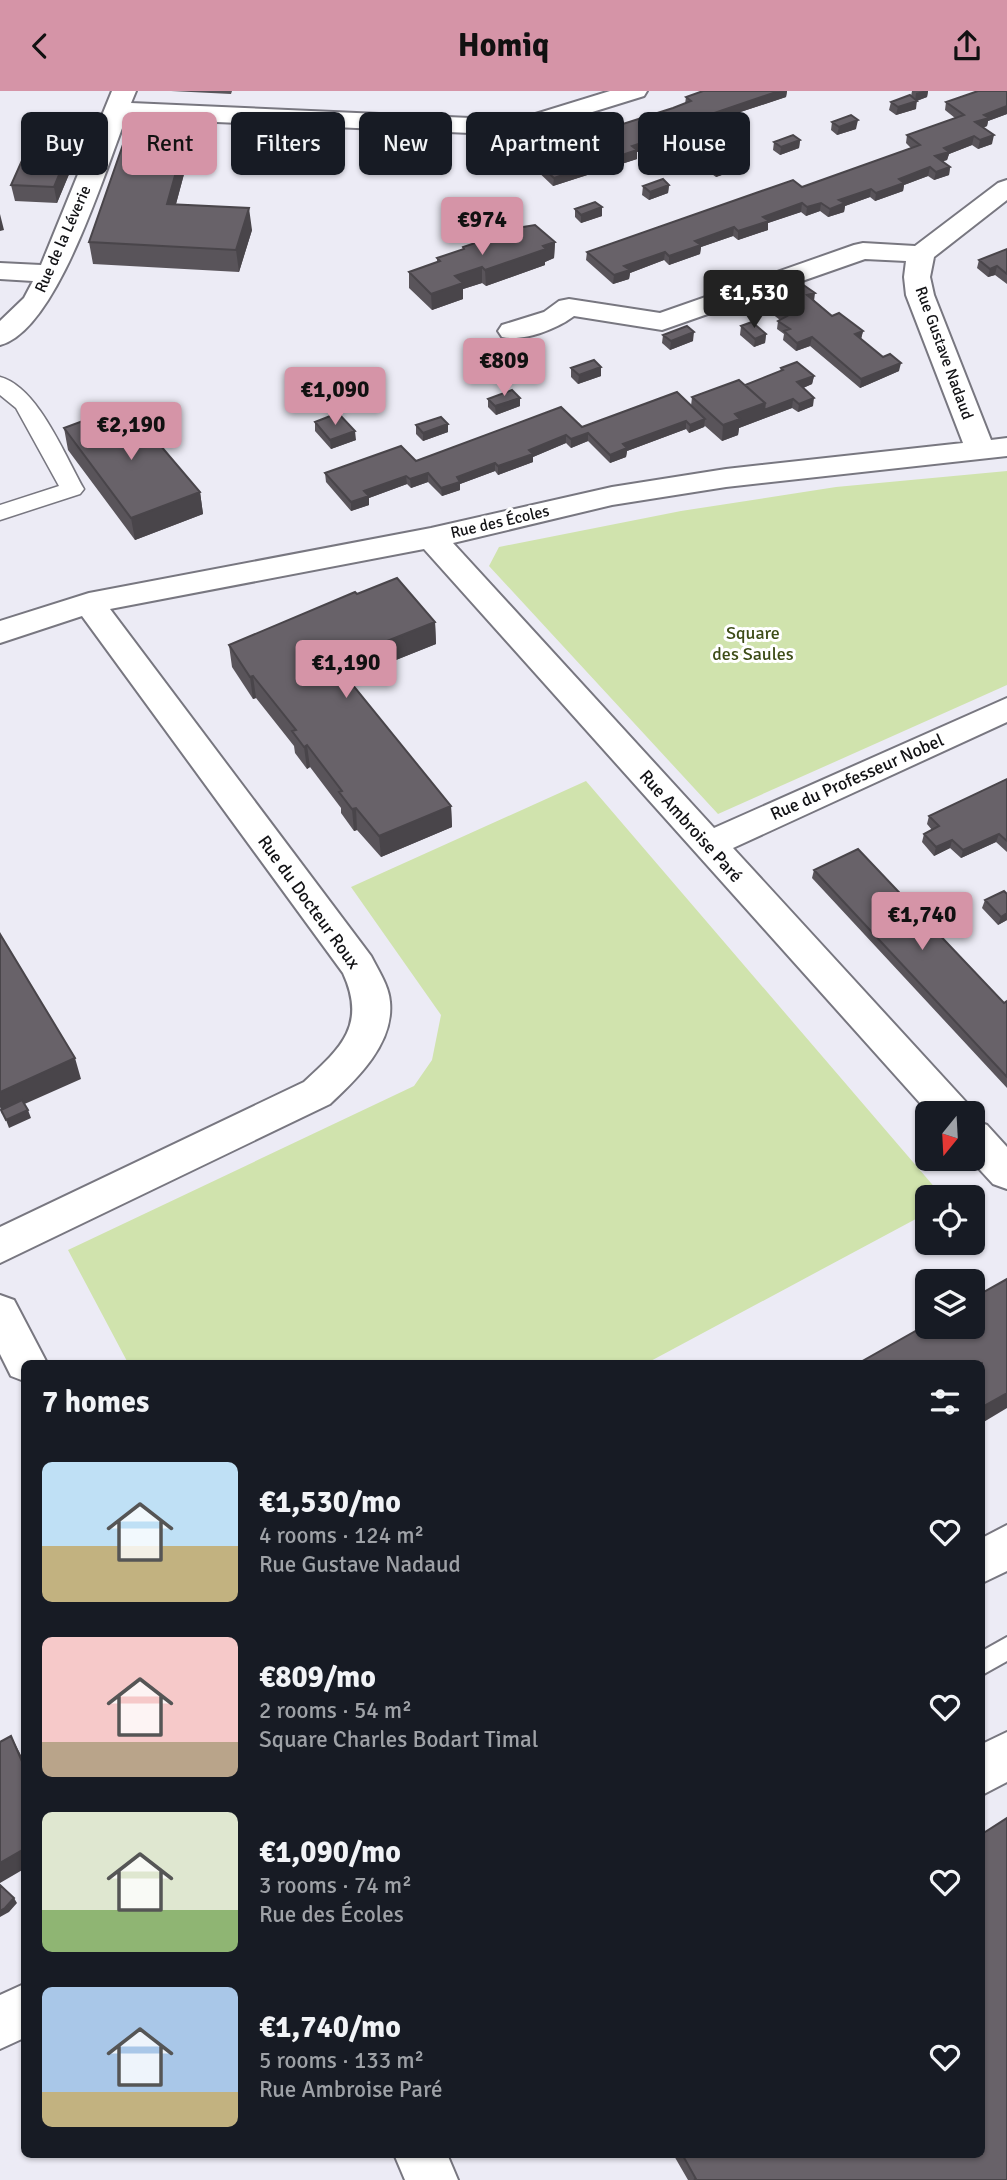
<!DOCTYPE html>
<meta charset="utf-8">
<style>
:root{--surface:#171b24;--page:#242831;--text:#f1f3f6;--muted:#9ea1a6;--accent:#d594a7}
body{margin:0;font-family:Signika,sans-serif;background:var(--page);color:var(--text);height:100vh;display:flex;flex-direction:column;font-size:26px;white-space:nowrap}
*{box-sizing:border-box;margin:0}
p{font-size:23px;color:var(--muted)}
.icon{flex:none;width:38px;height:38px;fill:none;stroke:currentColor;stroke-width:2;stroke-linecap:round;stroke-linejoin:round}
.map{position:relative;flex:1;overflow:hidden}
.sheet{position:absolute;left:21px;top:1269px;width:964px;height:798px;display:flex;flex-direction:column;background:var(--surface);border-radius:10px;box-shadow:0 2px 5px #0004}
.sheet>*{flex:none}
.guide{position:absolute;left:21px;top:21px;width:966px;height:63px;display:flex;gap:14px}
.needle{width:46px;rotate:198deg}
.controls{position:absolute;left:915px;top:1010px;display:grid;gap:14px}
.controls a{display:grid;place-items:center;width:70px;height:70px;border-radius:10px;background:var(--surface);box-shadow:0 2px 5px #0004;font-size:35px}
.price{position:absolute;translate:-50% -60px;padding:0 16px;border-radius:7px;background:var(--accent);color:#111;font-size:23px;line-height:46px;filter:drop-shadow(0 2px 4px #0008)}
.price::after{content:'';position:absolute;left:50%;top:42px;width:21px;height:16px;margin-left:-10px;background:inherit;clip-path:polygon(0 0,100% 0,50% 100%)}
.price.selected{background:#222;color:#fff}
ul{padding:0;list-style:none}
li{display:flex;align-items:center;gap:21px;height:175px;padding:0 21px}
li span{display:grid;place-items:center;flex:none;width:196px;height:140px;border-radius:10px;color:#555}
li>.icon{margin-inline-start:auto}
span .icon{width:84px;height:84px;fill:#fffc;stroke-width:1}
li b{font-size:30px}
h2{display:flex;justify-content:space-between;align-items:center;height:84px;padding:0 21px;font-size:30px}
.chip{padding:0 24px;border-radius:10px;background:var(--surface);box-shadow:0 2px 5px #0004;font-size:24px;line-height:63px}
.chip.selected{background:var(--accent);color:#111}
header{display:flex;justify-content:space-between;align-items:center;height:91px;padding:0 21px;background:var(--accent);color:#111;font-size:32px;font-weight:700}
.map>svg:first-child{display:block}
.green{fill:#d0e3ad}
.lines{fill:none;stroke-linecap:round;stroke-linejoin:round}
.service-casing{stroke:#787780;stroke-width:4}
.pedestrian-casing{stroke:#787780;stroke-width:3}
.minor-casing{stroke:#787780;stroke-width:4}
.service{fill:#fff;fill-rule:evenodd}
.pedestrian{fill:#fff;fill-rule:evenodd}
.minor{fill:#fff;fill-rule:evenodd}
.wall{fill:#59545a}
.shaded-wall{fill:#49454a}
.building{fill:#686269;stroke:#49454a;stroke-width:2}
.labels{text-anchor:middle;dominant-baseline:central;stroke-width:6;stroke-linejoin:round;paint-order:stroke}
.far-street-label{font-size:16px;fill:#121215;stroke:#fff}
.park-label{font-size:18px;fill:#3d4c17;stroke:#fff}
.street-label{font-size:18px;fill:#121215;stroke:#fff}
</style>
<header><svg class="icon" aria-label="back" viewBox="0 0 24 24"><path d="M15 5l-7 7 7 7"/></svg>Homiq<svg class="icon" aria-label="share" viewBox="0 0 24 24"><path d="M12 15V3M7 8l5-5 5 5M5 13v7h14v-7"/></svg></header>
<div class="map">
<svg width="1007" height="2089" viewBox="0 0 1007 2089">
<rect width="100%" height="100%" fill="#ecebf5"/>
<path class="green" d="M 1007,380 L 1007,594 L 718,723 L 489,475 L 499,456 L 681,420 L 836,396 Z
M 586,690 L 943,1106 L 928,1106 L 927,1122 L 647,1272 L 128,1272 L 68,1159 L 414,995 L 432,969 L 441,924 L 351,796 Z"/>
<g class="lines">
<g class="service-casing">
<path id="service" d="M 1007,1546 L 1007,1570 L 982,1584 L 982,1560 Z"/>
</g>
<g class="pedestrian-casing">
<path id="pedestrian" d="M 0,286 C 38,296 65,365 84,398 L 80,403 L 0,429 L 0,414 L 59,395 L 16,317 L 0,304 Z"/>
</g>
<g class="minor-casing">
<path id="minor" d="M 112,0 L 136,0 L 131,12 L 516,29 L 610,0 L 647,0 L 644,5 L 518,44 L 126,27 C 105,79 57,240 0,254 L 0,230 L 24,207 L 33,190 L 0,188 L 0,172 L 41,174 Z
M 1007,89 L 1007,109 L 934,166 L 930,186 L 934,204 L 991,349 L 1007,347 L 1007,365 L 726,396 L 612,414 L 453,452 L 714,737 L 1007,607 L 1007,631 L 733,757 L 966,1011 L 971,1022 L 929,1022 L 424,458 L 110,518 L 371,865 C 378,879 389,895 390,911 C 394,952 358,987 330,1013 L 0,1172 L 0,1136 L 304,991 C 341,957 367,934 343,882 L 82,525 L 0,552 L 0,530 L 89,502 L 431,437 L 612,396 L 726,378 L 963,352 L 906,204 L 904,186 L 906,170 L 865,168 L 662,239 L 574,225 C 557,238 523,251 502,246 L 498,240 L 502,234 L 544,221 L 559,210 L 569,208 L 660,222 L 854,154 L 863,152 L 915,155 L 998,92 Z
M 973,1029 L 987,1034 L 1007,1056 L 1007,1098 L 993,1093 L 970,1068 L 973,1068 Z
M 0,1204 L 14,1209 L 47,1272 L 24,1272 L 24,1290 L 11,1285 L 0,1263 Z
M 1007,1434 L 1007,1480 L 982,1492 L 982,1447 Z
M 1007,1641 L 1007,1691 L 982,1704 L 982,1653 Z
M 24,1893 L 24,1947 L 0,1958 L 0,1904 Z
M 394,2063 L 447,2063 L 458,2089 L 405,2089 Z"/>
</g>
<use href="#service" class="service"/>
<use href="#pedestrian" class="pedestrian"/>
<use href="#minor" class="minor"/>
</g>
<path class="wall" d="M 171,0 L 232,0 L 231,3 Z
M 703,0 L 787,0 L 786,6 L 713,30 L 713,36 L 637,61 L 637,68 L 553,95 L 533,76 L 533,68 L 610,43 L 610,37 L 685,13 L 686,6 Z
M 912,0 L 928,0 L 927,6 L 917,10 L 916,18 L 896,24 L 889,19 L 891,11 L 911,5 Z
M 1007,0 L 1007,23 L 988,30 L 987,35 L 983,37 L 992,53 L 978,58 L 972,54 L 949,63 L 947,69 L 943,70 L 950,76 L 949,84 L 934,89 L 928,85 L 904,94 L 903,100 L 875,110 L 870,106 L 845,115 L 844,121 L 828,126 L 820,120 L 806,125 L 801,121 L 768,132 L 768,139 L 738,149 L 733,145 L 701,156 L 700,163 L 669,174 L 664,169 L 630,182 L 629,188 L 613,193 L 586,169 L 587,161 L 802,96 L 911,57 L 906,52 L 907,44 L 955,27 L 945,19 L 946,11 Z
M 832,31 L 856,38 L 837,44 L 831,39 Z
M 85,45 L 57,112 L 15,110 L 11,94 Z
M 194,46 L 176,113 L 252,139 L 239,181 L 93,173 L 89,151 Z
M 800,49 L 799,57 L 780,64 L 773,59 L 774,51 Z
M 737,71 L 736,79 L 716,86 L 709,81 L 710,72 Z
M 669,94 L 668,102 L 649,109 L 642,104 L 643,95 Z
M 575,118 L 602,125 L 581,132 L 575,126 Z
M 555,151 L 554,167 L 545,171 L 545,174 L 486,195 L 482,192 L 463,198 L 463,208 L 432,219 L 409,197 L 409,181 L 437,171 L 437,167 L 463,159 L 463,156 Z
M 1007,158 L 1007,193 L 995,184 L 988,186 L 977,177 L 979,169 Z
M 763,206 L 814,209 L 832,225 L 863,240 L 861,248 L 899,280 L 860,297 L 810,255 L 796,260 L 783,249 L 784,243 L 777,238 L 778,230 L 780,229 L 762,215 Z
M 741,235 L 766,243 L 765,252 L 754,256 L 740,244 Z
M 663,244 L 693,250 L 670,259 L 662,252 Z
M 571,277 L 601,285 L 578,293 L 571,286 Z
M 781,277 L 814,285 L 812,293 L 803,297 L 813,315 L 798,321 L 792,317 L 739,337 L 738,344 L 722,350 L 705,335 L 704,336 L 689,342 L 686,338 L 627,360 L 626,366 L 610,372 L 588,350 L 571,357 L 566,352 L 533,366 L 533,371 L 498,384 L 495,380 L 460,393 L 460,399 L 442,405 L 428,391 L 411,397 L 407,393 L 369,407 L 369,414 L 351,420 L 326,391 L 325,382 L 416,370 L 582,336 L 691,315 L 692,306 L 745,294 L 780,280 Z
M 520,307 L 520,315 L 496,324 L 488,316 L 488,308 Z
M 315,331 L 356,349 L 331,358 L 315,340 Z
M 416,334 L 448,341 L 423,350 L 416,343 Z
M 64,337 L 200,401 L 203,423 L 135,449 L 68,359 Z
M 357,503 L 435,531 L 436,553 L 348,588 L 451,715 L 452,736 L 381,766 L 357,739 L 354,740 L 341,722 L 341,717 L 310,676 L 307,678 L 295,662 L 294,655 L 256,607 L 253,608 L 232,576 L 229,554 Z
M 1007,688 L 1007,761 L 996,751 L 961,767 L 950,757 L 934,765 L 922,751 L 924,743 L 932,739 L 927,733 L 929,725 Z
M 814,779 L 1004,912 L 1007,910 L 1007,997 L 812,787 Z
M 985,809 L 1007,829 L 998,834 L 982,817 Z
M 673,2063 L 982,2063 L 1007,2089 L 688,2089 Z"/>
<path class="shaded-wall" d="M 779,0 L 787,0 L 786,6 L 713,30 L 713,36 L 637,61 L 637,68 L 553,95 L 554,87 L 708,24 Z
M 923,0 L 928,0 L 927,6 L 916,10 L 916,18 L 896,24 L 898,16 L 915,11 L 916,2 Z
M 1007,15 L 1007,23 L 988,30 L 987,35 L 973,40 L 975,31 L 984,24 Z
M 192,24 L 194,46 L 170,135 L 167,113 Z
M 82,29 L 85,45 L 57,112 L 54,96 Z
M 858,29 L 856,38 L 837,44 L 839,36 Z
M 994,44 L 992,53 L 978,58 L 980,49 Z
M 974,45 L 972,54 L 949,63 L 947,69 L 934,73 L 935,65 L 944,57 Z
M 800,49 L 799,57 L 780,64 L 781,56 Z
M 737,71 L 736,79 L 716,86 L 717,78 Z
M 930,76 L 928,85 L 904,94 L 903,100 L 875,110 L 876,102 L 899,88 Z
M 950,76 L 949,84 L 934,89 L 936,81 Z
M 669,94 L 668,102 L 649,109 L 650,101 Z
M 871,98 L 870,106 L 845,115 L 844,121 L 828,126 L 830,118 L 839,109 Z
M 802,112 L 801,121 L 768,132 L 768,139 L 738,149 L 738,140 L 763,126 Z
M 821,112 L 820,120 L 806,125 L 807,116 Z
M 602,116 L 602,125 L 581,132 L 581,124 Z
M 249,117 L 252,139 L 239,181 L 236,159 Z
M 0,123 L 4,139 L 0,140 Z
M 734,136 L 733,145 L 701,156 L 700,163 L 669,174 L 669,165 L 695,150 Z
M 555,151 L 554,167 L 545,171 L 545,174 L 486,195 L 485,179 Z
M 665,161 L 664,169 L 630,182 L 629,188 L 613,193 L 614,184 L 624,175 Z
M 997,175 L 995,184 L 988,186 L 990,178 Z
M 482,176 L 482,192 L 463,198 L 463,208 L 432,219 L 431,203 L 455,185 Z
M 815,202 L 814,210 L 807,204 Z
M 863,240 L 861,248 L 855,243 Z
M 694,241 L 693,250 L 670,259 L 671,250 Z
M 766,243 L 765,252 L 754,256 L 755,248 Z
M 812,246 L 810,255 L 796,260 L 797,252 Z
M 901,272 L 899,280 L 860,297 L 861,288 Z
M 601,276 L 601,285 L 578,293 L 579,284 Z
M 814,285 L 812,293 L 796,300 L 797,291 Z
M 520,307 L 520,315 L 496,324 L 495,315 Z
M 814,307 L 813,315 L 798,321 L 799,313 Z
M 793,308 L 792,317 L 739,337 L 738,344 L 722,350 L 723,334 L 735,323 L 765,312 Z
M 705,328 L 704,336 L 689,342 L 690,334 Z
M 686,330 L 686,338 L 627,360 L 626,366 L 610,372 L 610,364 L 623,353 Z
M 448,333 L 448,341 L 423,350 L 423,342 Z
M 355,340 L 356,349 L 331,358 L 330,349 Z
M 588,342 L 588,350 L 571,357 L 571,348 Z
M 566,344 L 566,352 L 533,366 L 533,371 L 498,384 L 498,375 L 529,359 Z
M 495,372 L 495,380 L 460,393 L 460,399 L 442,405 L 441,397 L 457,386 Z
M 428,382 L 428,391 L 411,397 L 410,388 Z
M 406,385 L 407,393 L 369,407 L 369,414 L 351,420 L 351,411 L 364,400 Z
M 200,401 L 203,423 L 135,449 L 131,427 Z
M 435,531 L 436,553 L 336,593 L 334,571 Z
M 253,585 L 256,607 L 253,608 L 250,586 Z
M 307,654 L 310,676 L 307,678 L 304,656 Z
M 451,715 L 452,736 L 381,766 L 379,745 Z
M 356,717 L 357,739 L 354,740 L 352,718 Z
M 999,743 L 996,751 L 961,767 L 963,759 Z
M 952,749 L 950,757 L 934,765 L 936,756 Z
M 1007,822 L 1007,829 L 998,834 L 1001,826 Z
M 75,967 L 81,988 L 2,1023 L 0,1016 L 0,1001 Z
M 28,1019 L 31,1027 L 9,1037 L 6,1029 Z
M 1007,1302 L 1007,1317 L 982,1332 L 982,1316 Z
M 11,1645 L 24,1670 L 24,1675 Z
M 24,1758 L 24,1778 L 0,1792 L 0,1772 Z
M 14,1807 L 17,1812 L 9,1821 L 0,1826 L 0,1820 Z"/>
<path class="building" d="M 703,0 L 779,0 L 708,24 L 713,28 L 632,55 L 637,59 L 554,87 L 533,68 L 616,41 L 610,37 L 673,17 L 691,10 L 686,6 Z
M 978,0 L 1007,0 L 1007,15 L 984,24 L 989,27 L 975,31 L 994,44 L 980,49 L 974,45 L 944,57 L 949,61 L 935,65 L 950,76 L 936,81 L 930,76 L 899,88 L 904,92 L 876,102 L 871,98 L 839,109 L 845,112 L 830,118 L 821,112 L 807,116 L 802,112 L 763,126 L 769,130 L 738,140 L 734,136 L 695,150 L 701,154 L 669,165 L 665,161 L 624,175 L 630,179 L 614,184 L 587,161 L 793,89 L 802,96 L 920,54 L 907,44 L 964,24 L 946,11 Z
M 910,4 L 917,10 L 898,16 L 891,11 Z
M 134,22 L 192,24 L 167,113 L 249,117 L 236,159 L 89,151 Z
M 851,24 L 858,29 L 839,36 L 832,31 Z
M 41,27 L 82,29 L 54,96 L 11,94 Z
M 793,44 L 800,49 L 781,56 L 774,51 Z
M 730,66 L 737,71 L 717,78 L 710,72 Z
M 663,88 L 669,94 L 650,101 L 643,95 Z
M 595,111 L 602,116 L 581,124 L 575,118 Z
M 535,134 L 555,151 L 543,155 L 546,158 L 485,179 L 482,176 L 455,185 L 463,192 L 431,203 L 409,181 L 440,170 L 437,167 L 464,158 L 463,156 L 523,136 Z
M 1007,158 L 1007,183 L 997,175 L 990,178 L 979,169 Z
M 802,193 L 815,202 L 807,204 L 832,225 L 839,222 L 863,240 L 855,243 L 883,266 L 890,263 L 901,272 L 861,288 L 812,246 L 797,252 L 784,240 L 790,238 L 778,230 L 787,225 L 763,206 Z
M 752,231 L 766,243 L 755,248 L 741,235 Z
M 687,235 L 694,241 L 671,250 L 663,244 Z
M 594,269 L 601,276 L 579,284 L 571,277 Z
M 797,271 L 814,285 L 797,291 L 814,307 L 799,313 L 793,308 L 764,319 L 765,312 L 745,294 L 783,279 L 781,277 Z
M 739,289 L 765,312 L 735,323 L 740,328 L 723,334 L 692,306 Z
M 512,299 L 520,307 L 495,315 L 488,308 Z
M 677,301 L 705,328 L 690,334 L 686,330 L 623,353 L 627,357 L 610,364 L 588,342 L 571,348 L 566,344 L 529,359 L 533,363 L 498,375 L 495,372 L 457,386 L 460,391 L 441,397 L 428,382 L 410,388 L 406,385 L 364,400 L 369,405 L 351,411 L 325,382 L 401,355 L 416,370 L 561,316 L 582,336 Z
M 126,314 L 200,401 L 131,427 L 64,337 Z
M 338,322 L 355,340 L 330,349 L 315,331 Z
M 441,326 L 448,333 L 423,342 L 416,334 Z
M 397,487 L 435,531 L 334,571 L 451,715 L 379,745 L 356,717 L 352,718 L 339,701 L 342,700 L 307,654 L 304,656 L 292,640 L 296,639 L 253,585 L 250,586 L 229,554 L 355,501 L 357,503 Z
M 1007,688 L 1007,750 L 999,743 L 963,759 L 952,749 L 936,756 L 924,743 L 939,735 L 929,725 Z
M 858,758 L 1004,912 L 1007,910 L 1007,986 L 814,779 Z
M 1004,800 L 1007,803 L 1007,822 L 1001,826 L 985,809 Z
M 0,843 L 75,967 L 0,1001 Z
M 22,1009 L 28,1019 L 6,1029 L 1,1019 Z
M 1007,1188 L 1007,1302 L 982,1316 L 982,1272 L 859,1272 L 928,1233 L 928,1236 L 973,1236 L 973,1207 Z
M 11,1645 L 24,1675 L 24,1758 L 0,1772 L 0,1651 Z
M 1007,1727 L 1007,2089 L 694,2089 L 696,2088 L 682,2063 L 982,2063 L 982,1743 Z
M 0,1794 L 14,1807 L 5,1817 L 0,1820 Z"/>
<g class="labels">
<g class="far-street-label">
<text transform="translate(63 148) rotate(-66)">Rue de la Léverie</text>
<text transform="translate(944 262) rotate(70)">Rue Gustave Nadaud</text>
<text transform="translate(500 431) rotate(-13)">Rue des Écoles</text>
</g>
<g class="park-label">
<text x="753" y="542">Square<tspan x="753" dy="21">des Saules</tspan></text>
</g>
<g class="street-label">
<text transform="translate(857 686) rotate(-24)">Rue du Professeur Nobel</text>
<text transform="translate(691 735) rotate(48)">Rue Ambroise Paré</text>
<text transform="translate(309 811) rotate(54)">Rue du Docteur Roux</text>
</g>
</g>
</svg>
<div class="controls">
<a><svg class="needle" viewBox="-14 -14 28 28"><path d="M0-13l5 13h-10z" fill="#e53935"/><path d="M0 13l5-13h-10z" fill="#9ea1a6"/></svg></a>
<a><svg class="icon" aria-label="locate" viewBox="0 0 24 24"><circle cx="12" cy="12" r="6"/><path d="M12 2v4M12 18v4M2 12h4M18 12h4"/></svg></a>
<a><svg class="icon" aria-label="layers" viewBox="0 0 24 24"><path d="M12 4l9 5-9 5-9-5zM3 14l9 5 9-5"/></svg></a>
</div>
<b class="price" style="left:482px;top:166px">€974</b>
<b class="price selected" style="left:754px;top:239px">€1,530</b>
<b class="price" style="left:504px;top:307px">€809</b>
<b class="price" style="left:335px;top:336px">€1,090</b>
<b class="price" style="left:131px;top:371px">€2,190</b>
<b class="price" style="left:346px;top:609px">€1,190</b>
<b class="price" style="left:922px;top:861px">€1,740</b>
<div class="guide">
<a class="chip">Buy</a>
<a class="chip selected">Rent</a>
<a class="chip">Filters</a>
<a class="chip">New</a>
<a class="chip">Apartment</a>
<a class="chip">House</a>
</div>
<section class="sheet">
<h2>7 homes<svg class="icon" aria-label="filters" viewBox="0 0 24 24"><path d="M4 7h16M4 17h16"/><circle cx="9" cy="7" r="2"/><circle cx="15" cy="17" r="2"/></svg></h2>
<ul>
<li><span style="background:linear-gradient(#bfe0f5 60%,#c2b280 0)"><svg class="icon" aria-label="home" viewBox="0 0 24 24"><path d="M3 11l9-7 9 7M6 9v11h12V9"/></svg></span><div><b>€1,530/mo</b><p>4 rooms · 124 m²</p><p>Rue Gustave Nadaud</p></div><svg class="icon" aria-label="heart" viewBox="0 0 24 24"><path d="M12 20l-8-8c-3-5 5-10 8-4 3-6 11-1 8 4z"/></svg></li>
<li><span style="background:linear-gradient(#f6c9c9 75%,#b9a48a 0)"><svg class="icon" aria-label="home" viewBox="0 0 24 24"><path d="M3 11l9-7 9 7M6 9v11h12V9"/></svg></span><div><b>€809/mo</b><p>2 rooms · 54 m²</p><p>Square Charles Bodart Timal</p></div><svg class="icon" aria-label="heart" viewBox="0 0 24 24"><path d="M12 20l-8-8c-3-5 5-10 8-4 3-6 11-1 8 4z"/></svg></li>
<li><span style="background:linear-gradient(#dfe7d0 70%,#8fb573 0)"><svg class="icon" aria-label="home" viewBox="0 0 24 24"><path d="M3 11l9-7 9 7M6 9v11h12V9"/></svg></span><div><b>€1,090/mo</b><p>3 rooms · 74 m²</p><p>Rue des Écoles</p></div><svg class="icon" aria-label="heart" viewBox="0 0 24 24"><path d="M12 20l-8-8c-3-5 5-10 8-4 3-6 11-1 8 4z"/></svg></li>
<li><span style="background:linear-gradient(#a9c7e8 75%,#c2b280 0)"><svg class="icon" aria-label="home" viewBox="0 0 24 24"><path d="M3 11l9-7 9 7M6 9v11h12V9"/></svg></span><div><b>€1,740/mo</b><p>5 rooms · 133 m²</p><p>Rue Ambroise Paré</p></div><svg class="icon" aria-label="heart" viewBox="0 0 24 24"><path d="M12 20l-8-8c-3-5 5-10 8-4 3-6 11-1 8 4z"/></svg></li>
</ul>
</section>
</div>
